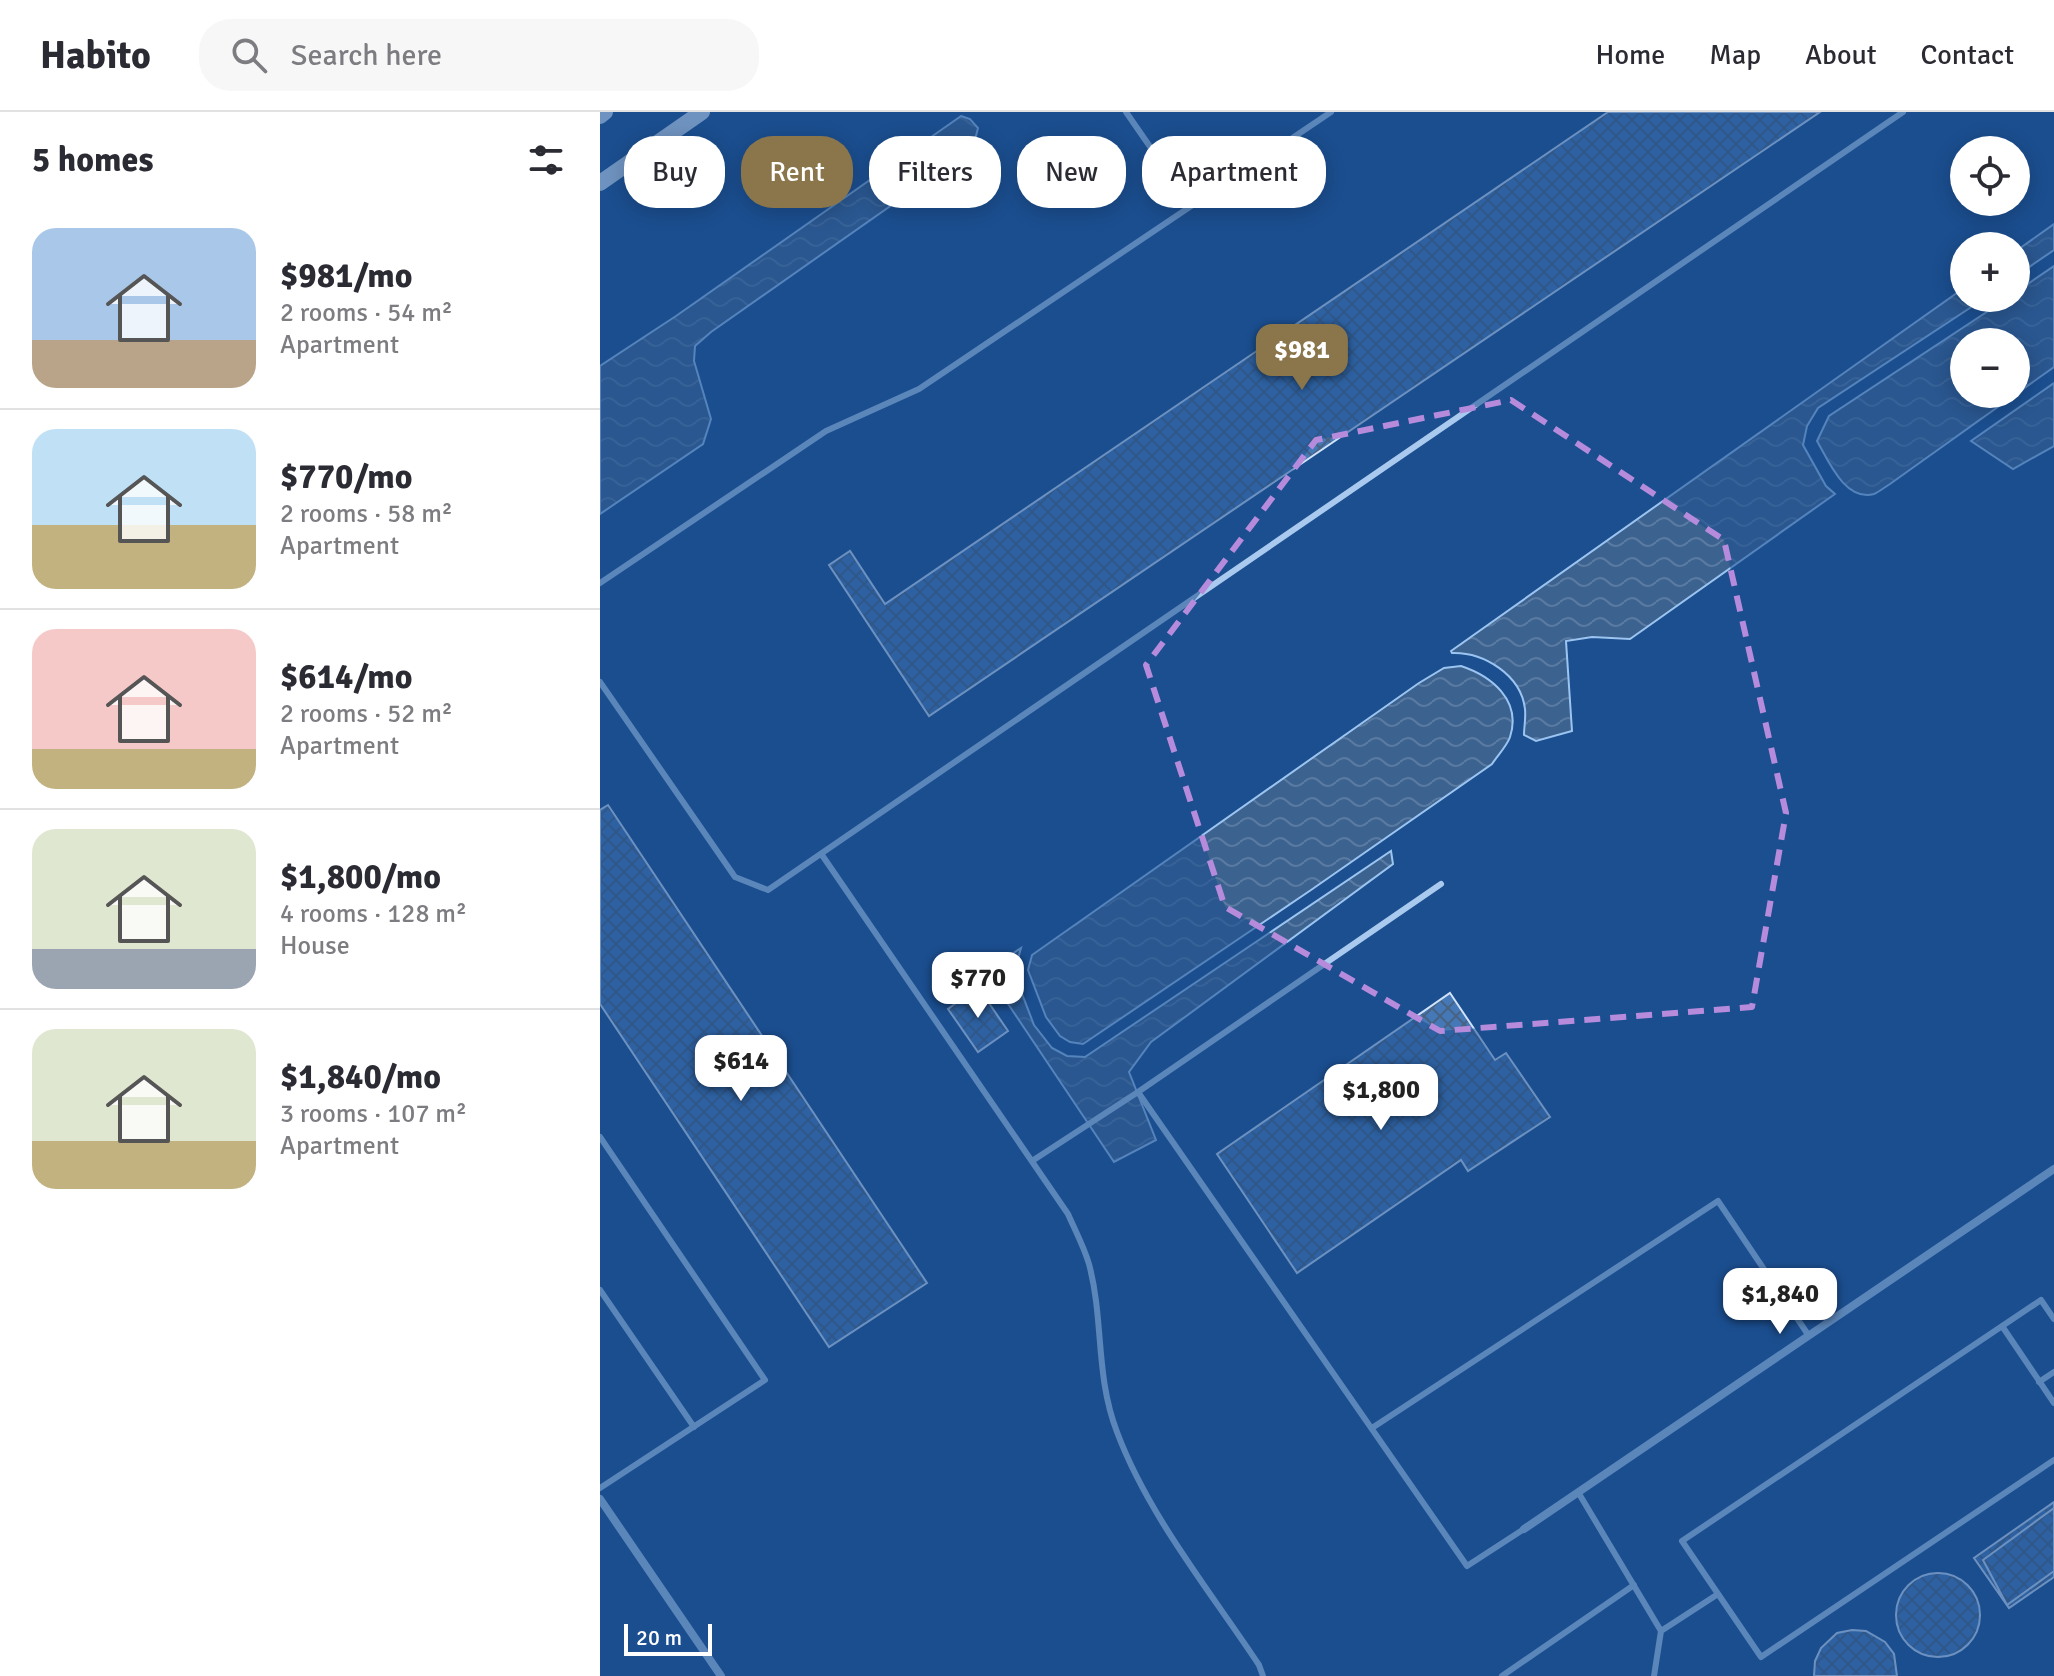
<!DOCTYPE html>
<meta charset="utf-8">
<style>
:root{--surface:#fff;--page:#f7f7f7;--text:#2b2b33;--muted:#7c7c81;--line:#e1e1e2;--accent:#8a764a}
body{margin:0;font-family:Signika,sans-serif;background:var(--page);color:var(--text);height:100vh;display:flex;flex-direction:column;font-size:30px;white-space:nowrap}
*{box-sizing:border-box;margin:0}
p{font-size:26px;color:var(--muted)}
.icon{flex:none;width:44px;height:44px;fill:none;stroke:currentColor;stroke-width:2;stroke-linecap:round;stroke-linejoin:round}
.map{position:relative;flex:1;overflow:hidden}
.side{display:flex;flex-direction:column;background:var(--surface);width:600px}
.side>*{flex:none}
.guide{position:absolute;left:24px;top:24px;width:760px;height:72px;display:flex;gap:16px}
.buttons{position:absolute;left:1350px;top:24px;display:grid;gap:16px}
.buttons a{display:grid;place-items:center;width:80px;height:80px;border-radius:50%;background:var(--surface);box-shadow:0 4px 20px #0003;font-size:40px}
.scale{position:absolute;left:24px;bottom:20px;width:88px;box-sizing:border-box;padding-left:8px;border:4px solid #fff;border-top:0;font-size:22px;line-height:28px;white-space:nowrap;color:#fff;-webkit-text-stroke:6px #1b4f8f;paint-order:stroke}
.price{position:absolute;translate:-50% -68px;padding:0 18px;border-radius:16px;background:#fff;color:#222;font-size:26px;line-height:52px;filter:drop-shadow(0 2px 4px #0008)}
.price::after{content:'';position:absolute;left:50%;top:48px;width:24px;height:18px;margin-left:-12px;background:inherit;clip-path:polygon(0 0,100% 0,50% 100%)}
.price.current{background:var(--accent);color:#fff}
ul{padding:0;list-style:none}
li{display:flex;align-items:center;gap:24px;height:200px;padding:0 32px}
li+li{border-top:2px solid var(--line)}
li span{display:grid;place-items:center;flex:none;width:224px;height:160px;border-radius:24px;color:#555}
li>.icon{margin-inline-start:auto}
span .icon{width:96px;height:96px;fill:#fffc;stroke-width:1}
li b{font-size:34px}
h2{display:flex;justify-content:space-between;align-items:center;height:96px;padding:0 32px;font-size:34px}
.chip{padding:0 28px;border-radius:32px;background:var(--surface);box-shadow:0 4px 20px #0003;font-size:28px;line-height:72px}
.chip.current{background:var(--accent);color:#fff}
header{display:flex;align-items:center;gap:48px;box-sizing:border-box;height:112px;padding:0 40px;background:var(--surface);border-bottom:2px solid var(--line)}
header strong{font-size:38px}
nav{display:flex;gap:44px;margin-inline-start:auto;font-size:28px}
.search{width:560px;height:72px;background:var(--page);display:flex;align-items:center;gap:20px;box-sizing:border-box;padding:0 28px;border-radius:32px;color:var(--muted);font-size:30px}
main{display:flex;flex:1;min-height:0}
.map>svg:first-child{display:block}
.water{fill:url(#water-waves);stroke:#9cc4f0;stroke-width:2}
.building{fill:url(#building-cross-hatch);stroke:#cfe3fa;stroke-width:2}
.lines{fill:none;stroke-linecap:round;stroke-linejoin:round}
.lane{stroke:#a9c9ee;stroke-width:6}
.street{stroke:#a9c9ee;stroke-width:8}
.secondary{stroke:#d6e6fa;stroke-width:16}
.marked{fill:none;stroke:#b68bdc;stroke-width:6;stroke-dasharray:16 10;stroke-linejoin:round}
</style>
<header>
<strong>Habito</strong>
<div class="search"><svg class="icon" aria-label="search" viewBox="0 0 24 24"><circle cx="10" cy="10" r="6"/><path d="M15 15l6 6"/></svg>Search here</div>
<nav><a>Home</a><a>Map</a><a>About</a><a>Contact</a></nav>
</header>
<main>
<section class="side">
<h2>5 homes<svg class="icon" aria-label="filters" viewBox="0 0 24 24"><path d="M4 7h16M4 17h16"/><circle cx="9" cy="7" r="2"/><circle cx="15" cy="17" r="2"/></svg></h2>
<ul>
<li><span style="background:linear-gradient(#a9c7e8 70%,#b9a48a 0)"><svg class="icon" aria-label="home" viewBox="0 0 24 24"><path d="M3 11l9-7 9 7M6 9v11h12V9"/></svg></span><div><b>$981/mo</b><p>2 rooms · 54 m²</p><p>Apartment</p></div></li>
<li><span style="background:linear-gradient(#bfe0f5 60%,#c2b280 0)"><svg class="icon" aria-label="home" viewBox="0 0 24 24"><path d="M3 11l9-7 9 7M6 9v11h12V9"/></svg></span><div><b>$770/mo</b><p>2 rooms · 58 m²</p><p>Apartment</p></div></li>
<li><span style="background:linear-gradient(#f6c9c9 75%,#c2b280 0)"><svg class="icon" aria-label="home" viewBox="0 0 24 24"><path d="M3 11l9-7 9 7M6 9v11h12V9"/></svg></span><div><b>$614/mo</b><p>2 rooms · 52 m²</p><p>Apartment</p></div></li>
<li><span style="background:linear-gradient(#dfe7d0 75%,#9aa5b1 0)"><svg class="icon" aria-label="home" viewBox="0 0 24 24"><path d="M3 11l9-7 9 7M6 9v11h12V9"/></svg></span><div><b>$1,800/mo</b><p>4 rooms · 128 m²</p><p>House</p></div></li>
<li><span style="background:linear-gradient(#dfe7d0 70%,#c2b280 0)"><svg class="icon" aria-label="home" viewBox="0 0 24 24"><path d="M3 11l9-7 9 7M6 9v11h12V9"/></svg></span><div><b>$1,840/mo</b><p>3 rooms · 107 m²</p><p>Apartment</p></div></li>
</ul>
</section>
<div class="map">
<svg width="1454" height="1564" viewBox="0 0 1454 1564">
<defs>
<pattern id="water-waves" width="16" height="10" patternUnits="userSpaceOnUse" patternTransform="scale(2)"><rect width="16" height="10" fill="#3c6290"/><path d="M0 5q4-4 8 0t8 0" fill="none" stroke="#597aa1"/></pattern>
<pattern id="building-cross-hatch" width="8" height="8" patternUnits="userSpaceOnUse" patternTransform="scale(2)"><rect width="8" height="8" fill="#4478b7"/><path d="M0 0l8 8M0 8l8-8" fill="none" stroke="#486282"/></pattern>
</defs>
<rect width="100%" height="100%" fill="#1b4f8f"/>
<path class="water" d="M 361,4 L 370,7 L 378,16 L 375,28 L 363,43 L 111,220 L 95,234 L 94,249 L 111,307 L 103,332 L 0,402 L 0,254 L 76,204 Z
M 1454,112 L 1454,138 L 1416,164 L 1416,139 Z
M 1454,154 L 1454,255 L 1416,282 L 1416,230 L 1364,230 L 1364,282 L 1416,282 L 1290,372 C 1285,375 1279,380 1274,382 C 1245,390 1228,348 1217,329 L 1229,304 L 1408,186 L 1416,186 L 1416,180 Z
M 1364,176 L 1364,186 L 1385,186 L 1218,296 L 1207,314 L 1203,333 L 1226,374 L 1235,382 L 1030,527 L 992,525 L 966,529 L 972,619 L 936,629 L 924,623 C 924,615 926,606 925,597 C 921,563 884,540 852,541 L 851,539 Z
M 1454,271 L 1454,334 L 1413,357 L 1371,329 Z
M 861,554 C 891,564 922,588 910,625 C 907,634 897,644 892,652 L 711,778 L 483,932 L 470,930 L 460,924 L 446,905 L 428,858 L 432,843 L 819,571 L 844,556 Z
M 791,739 L 793,752 L 551,930 L 529,960 L 556,1028 L 514,1050 L 386,859 L 421,836 L 414,861 L 434,913 L 452,936 L 467,944 L 485,945 Z"/>
<path class="building" d="M 1008,0 L 1220,0 L 329,604 L 229,453 L 250,439 L 285,492 Z
M 8,693 L 327,1171 L 229,1235 L 0,892 L 0,698 Z
M 378,875 L 408,919 L 378,940 L 348,897 Z
M 850,881 L 895,948 L 906,941 L 950,1005 L 868,1059 L 861,1048 L 697,1161 L 617,1042 Z
M 1454,1390 L 1454,1465 L 1409,1496 L 1374,1446 Z
M 1454,1396 L 1454,1459 L 1407,1493 L 1383,1448 Z
M1296 1503a42 42 0 1 1 84 0a42 42 0 1 1-84 0Z
M 1252,1518 L 1266,1519 L 1285,1530 L 1294,1542 L 1297,1564 L 1214,1564 L 1215,1549 L 1221,1536 L 1237,1521 Z"/>
<g class="lines">
<path class="lane" d="M 526,0 L 591,94
M 0,471 L 226,319 L 319,277 L 731,0
M 0,570 L 135,765 L 168,778 L 1303,0
M 222,743 L 468,1102 C 475,1118 484,1135 489,1152 C 504,1208 495,1263 517,1320 C 548,1403 610,1479 659,1553 L 663,1564
M 538,980 L 841,772
M 0,1025 L 165,1268 L 0,1376
M 432,1049 L 538,980 L 867,1454 L 924,1417
M 0,1178 L 94,1315
M 1454,1207 L 1441,1188 L 1082,1429 L 1161,1545 L 1454,1348
M 1402,1214 L 1454,1291
M 1439,1270 L 1454,1260
M 772,1316 L 1118,1089 L 1209,1224
M 978,1380 L 1061,1519 L 1118,1482
M 902,1564 L 1034,1473
M 1054,1564 L 1061,1519"/>
<path class="street" d="M 0,1387 L 121,1564
M 924,1417 L 1454,1057"/>
<path class="secondary" d="M 0,4 L 5,0
M 0,71 L 102,0"/>
</g>
<path d="M0 0H1454V1564H0ZM 911,288 L 1124,428 L 1186,701 L 1152,895 L 840,919 L 625,795 L 546,553 L 716,328 Z" fill="#1b4f8f" fill-opacity=".55" fill-rule="evenodd"/>
<path class="marked" d="M 911,288 L 1124,428 L 1186,701 L 1152,895 L 840,919 L 625,795 L 546,553 L 716,328 Z"/>
</svg>
<div class="buttons">
<a><svg class="icon" aria-label="locate" viewBox="0 0 24 24"><circle cx="12" cy="12" r="6"/><path d="M12 2v4M12 18v4M2 12h4M18 12h4"/></svg></a>
<a>+</a>
<a>−</a>
</div>
<div class="scale">20 m</div>
<b class="price current" style="left:702px;top:280px">$981</b>
<b class="price" style="left:378px;top:908px">$770</b>
<b class="price" style="left:141px;top:991px">$614</b>
<b class="price" style="left:781px;top:1020px">$1,800</b>
<b class="price" style="left:1180px;top:1224px">$1,840</b>
<div class="guide">
<a class="chip">Buy</a>
<a class="chip current">Rent</a>
<a class="chip">Filters</a>
<a class="chip">New</a>
<a class="chip">Apartment</a>
</div>
</div>
</main>
